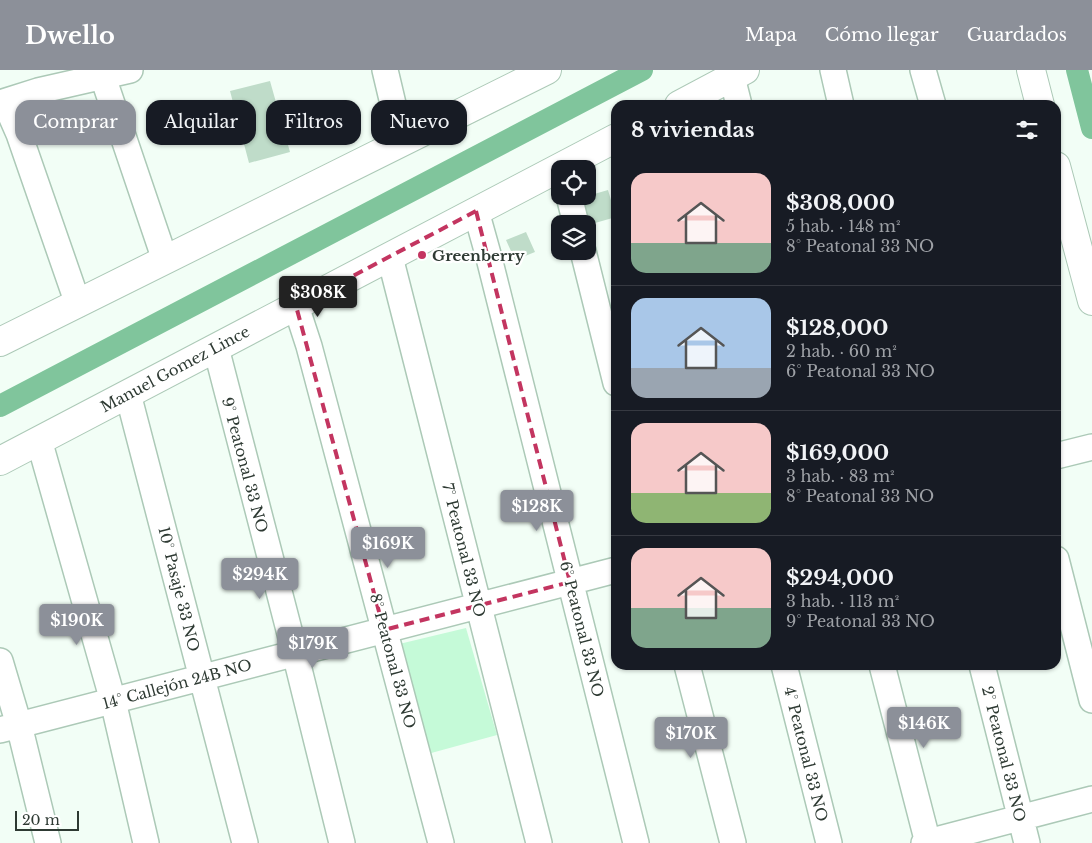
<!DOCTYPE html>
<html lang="es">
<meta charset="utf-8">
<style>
:root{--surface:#171b24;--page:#242831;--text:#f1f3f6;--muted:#9ea1a6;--line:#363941;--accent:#8c9099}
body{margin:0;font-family:"Libre Baskerville",serif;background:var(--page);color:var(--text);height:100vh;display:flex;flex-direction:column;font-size:19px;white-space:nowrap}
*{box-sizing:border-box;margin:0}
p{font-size:16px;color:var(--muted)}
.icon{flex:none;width:28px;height:28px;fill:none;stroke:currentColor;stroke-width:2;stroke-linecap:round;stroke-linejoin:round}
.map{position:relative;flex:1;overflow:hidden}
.drawer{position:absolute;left:611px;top:30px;width:450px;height:570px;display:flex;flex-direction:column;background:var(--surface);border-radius:15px;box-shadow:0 1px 4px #0004}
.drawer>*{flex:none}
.banner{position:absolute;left:15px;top:30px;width:475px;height:45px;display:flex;gap:10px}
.buttons{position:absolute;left:551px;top:90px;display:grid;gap:10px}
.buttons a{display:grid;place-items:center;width:45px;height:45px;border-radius:10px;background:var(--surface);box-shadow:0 1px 4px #0004;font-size:25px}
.scale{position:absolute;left:15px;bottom:12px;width:64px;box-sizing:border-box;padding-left:5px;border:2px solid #2e3a33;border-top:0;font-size:14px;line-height:18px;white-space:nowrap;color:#2e3a33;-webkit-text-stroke:4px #fff;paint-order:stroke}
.price{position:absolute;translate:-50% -42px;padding:0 11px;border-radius:5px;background:var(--accent);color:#fff;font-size:16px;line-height:32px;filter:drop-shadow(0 1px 2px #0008)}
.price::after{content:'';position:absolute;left:50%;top:30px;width:15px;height:11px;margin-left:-8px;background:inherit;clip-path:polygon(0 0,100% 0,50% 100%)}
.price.current{background:#222;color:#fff}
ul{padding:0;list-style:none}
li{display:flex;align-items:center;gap:15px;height:125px;padding:0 20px}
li+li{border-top:1px solid var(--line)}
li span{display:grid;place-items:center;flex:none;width:140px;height:100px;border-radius:15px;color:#555}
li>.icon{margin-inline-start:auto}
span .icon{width:60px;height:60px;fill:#fffc;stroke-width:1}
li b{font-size:21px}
h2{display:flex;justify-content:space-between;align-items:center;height:60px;padding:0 20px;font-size:21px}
.chip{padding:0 18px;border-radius:15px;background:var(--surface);box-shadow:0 1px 4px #0004;font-size:18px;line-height:45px}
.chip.current{background:var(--accent);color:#fff}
header{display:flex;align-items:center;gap:30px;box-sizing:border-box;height:70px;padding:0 25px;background:var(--accent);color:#fff}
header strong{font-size:24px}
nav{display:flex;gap:28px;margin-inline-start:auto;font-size:18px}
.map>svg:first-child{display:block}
.green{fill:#c5fad8}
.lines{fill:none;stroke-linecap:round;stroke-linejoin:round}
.canal{stroke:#80c59c;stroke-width:22}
.building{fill:#bfdcc9}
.street-casing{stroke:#acc9b7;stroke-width:28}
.secondary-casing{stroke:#acc9b7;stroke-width:30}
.street{stroke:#fff;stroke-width:25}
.secondary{stroke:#fff;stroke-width:28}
.marked{fill:none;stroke:#c33560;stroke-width:4;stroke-dasharray:10 6;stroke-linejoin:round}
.poi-dot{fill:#c33560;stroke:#fff;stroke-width:2}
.labels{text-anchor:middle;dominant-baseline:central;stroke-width:4.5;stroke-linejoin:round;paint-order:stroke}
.poi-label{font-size:15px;font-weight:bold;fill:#2e3a33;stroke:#fff;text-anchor:start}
.street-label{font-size:15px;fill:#2e3a33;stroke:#fff}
</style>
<header>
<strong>Dwello</strong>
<nav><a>Mapa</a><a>Cómo llegar</a><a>Guardados</a></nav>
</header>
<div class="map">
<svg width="1092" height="773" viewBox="0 0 1092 773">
<rect width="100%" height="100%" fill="#f2fef6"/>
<path class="green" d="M 466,558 L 497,665 L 424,685 L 395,575 Z"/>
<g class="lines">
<path class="canal" d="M 1077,0 L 1092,58
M 0,336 L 642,0"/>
</g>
<path class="building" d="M 270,11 L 290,82 L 249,93 L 230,21 Z
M 608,120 L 616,147 L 588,155 L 577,129 Z
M 526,162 L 535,182 L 515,190 L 506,170 Z"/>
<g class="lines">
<g class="street-casing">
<path id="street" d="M 385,0 L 402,72
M 833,0 L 841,35
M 923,0 L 933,35
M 103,7 L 165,190
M 732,7 L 739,35
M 5,32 L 19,64 L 78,234
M 0,33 L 38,21 L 130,0
M 569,126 L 576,154
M 476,141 L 488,184 L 636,773
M 583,181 L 616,313
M 390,187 L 539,773
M 296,236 L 309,276 L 441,773
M 216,278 L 295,583 L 342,773
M 128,324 L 245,773
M 39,370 L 113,631 L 146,773
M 1056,386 L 1092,377
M 1056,489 L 1092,630
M 0,591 L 19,655 L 48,773
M 687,595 L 733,773
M 784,595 L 829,773
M 882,595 L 928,773
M 982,595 L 1027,773
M 0,660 L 616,500
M 924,773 L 1092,729"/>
</g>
<g class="secondary-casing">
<path id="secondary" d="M 1031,0 L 1040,35
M 679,35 L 745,0
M 1056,96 L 1092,231
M 0,272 L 547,0
M 0,391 L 616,68"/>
</g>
<use href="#street" class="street"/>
<use href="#secondary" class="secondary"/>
</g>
<path class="marked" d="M 476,141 L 570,512 L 384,560 L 296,236 Z"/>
<circle class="poi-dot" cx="422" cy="185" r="5"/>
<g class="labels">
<g class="poi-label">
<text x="432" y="185">Greenberry</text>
</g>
<g class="street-label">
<text transform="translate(175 299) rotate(-28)">Manuel Gomez Lince</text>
<text transform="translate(245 395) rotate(75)">9° Peatonal 33 NO</text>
<text transform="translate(464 480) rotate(76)">7° Peatonal 33 NO</text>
<text transform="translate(179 519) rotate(76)">10° Pasaje 33 NO</text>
<text transform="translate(582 559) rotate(76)">6° Peatonal 33 NO</text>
<text transform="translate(393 591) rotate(75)">8° Peatonal 33 NO</text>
<text transform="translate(177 614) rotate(-15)">14° Callejón 24B NO</text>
<text transform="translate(806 684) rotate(76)">4° Peatonal 33 NO</text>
<text transform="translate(1004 684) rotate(76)">2° Peatonal 33 NO</text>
</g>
</g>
</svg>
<div class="buttons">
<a><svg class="icon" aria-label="locate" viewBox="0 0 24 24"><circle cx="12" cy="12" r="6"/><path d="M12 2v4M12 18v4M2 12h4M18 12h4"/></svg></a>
<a><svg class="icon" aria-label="layers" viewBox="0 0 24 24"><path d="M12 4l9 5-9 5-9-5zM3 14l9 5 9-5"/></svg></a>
</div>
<div class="scale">20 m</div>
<b class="price current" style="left:318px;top:248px">$308K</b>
<b class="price" style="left:537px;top:462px">$128K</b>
<b class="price" style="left:388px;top:499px">$169K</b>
<b class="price" style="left:260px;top:530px">$294K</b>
<b class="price" style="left:77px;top:576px">$190K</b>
<b class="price" style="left:313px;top:599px">$179K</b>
<b class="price" style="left:924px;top:679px">$146K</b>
<b class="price" style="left:691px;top:689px">$170K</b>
<div class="banner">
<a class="chip current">Comprar</a>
<a class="chip">Alquilar</a>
<a class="chip">Filtros</a>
<a class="chip">Nuevo</a>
</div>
<section class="drawer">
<h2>8 viviendas<svg class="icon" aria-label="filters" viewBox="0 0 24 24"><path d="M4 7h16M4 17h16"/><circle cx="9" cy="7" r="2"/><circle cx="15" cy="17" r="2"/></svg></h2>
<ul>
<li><span style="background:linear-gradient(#f6c9c9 70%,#7fa58c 0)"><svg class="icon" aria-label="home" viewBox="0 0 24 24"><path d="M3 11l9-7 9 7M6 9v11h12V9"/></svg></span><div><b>$308,000</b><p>5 hab. · 148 m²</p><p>8° Peatonal 33 NO</p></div></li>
<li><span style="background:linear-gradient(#a9c7e8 70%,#9aa5b1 0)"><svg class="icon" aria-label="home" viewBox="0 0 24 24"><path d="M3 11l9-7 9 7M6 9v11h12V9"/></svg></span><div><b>$128,000</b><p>2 hab. · 60 m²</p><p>6° Peatonal 33 NO</p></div></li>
<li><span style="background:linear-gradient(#f6c9c9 70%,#8fb573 0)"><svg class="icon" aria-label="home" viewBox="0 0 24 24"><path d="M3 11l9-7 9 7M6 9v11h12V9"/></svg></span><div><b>$169,000</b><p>3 hab. · 83 m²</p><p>8° Peatonal 33 NO</p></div></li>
<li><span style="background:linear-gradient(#f6c9c9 60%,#7fa58c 0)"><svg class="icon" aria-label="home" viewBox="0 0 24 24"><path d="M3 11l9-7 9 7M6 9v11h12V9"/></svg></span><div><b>$294,000</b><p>3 hab. · 113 m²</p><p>9° Peatonal 33 NO</p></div></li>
</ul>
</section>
</div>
